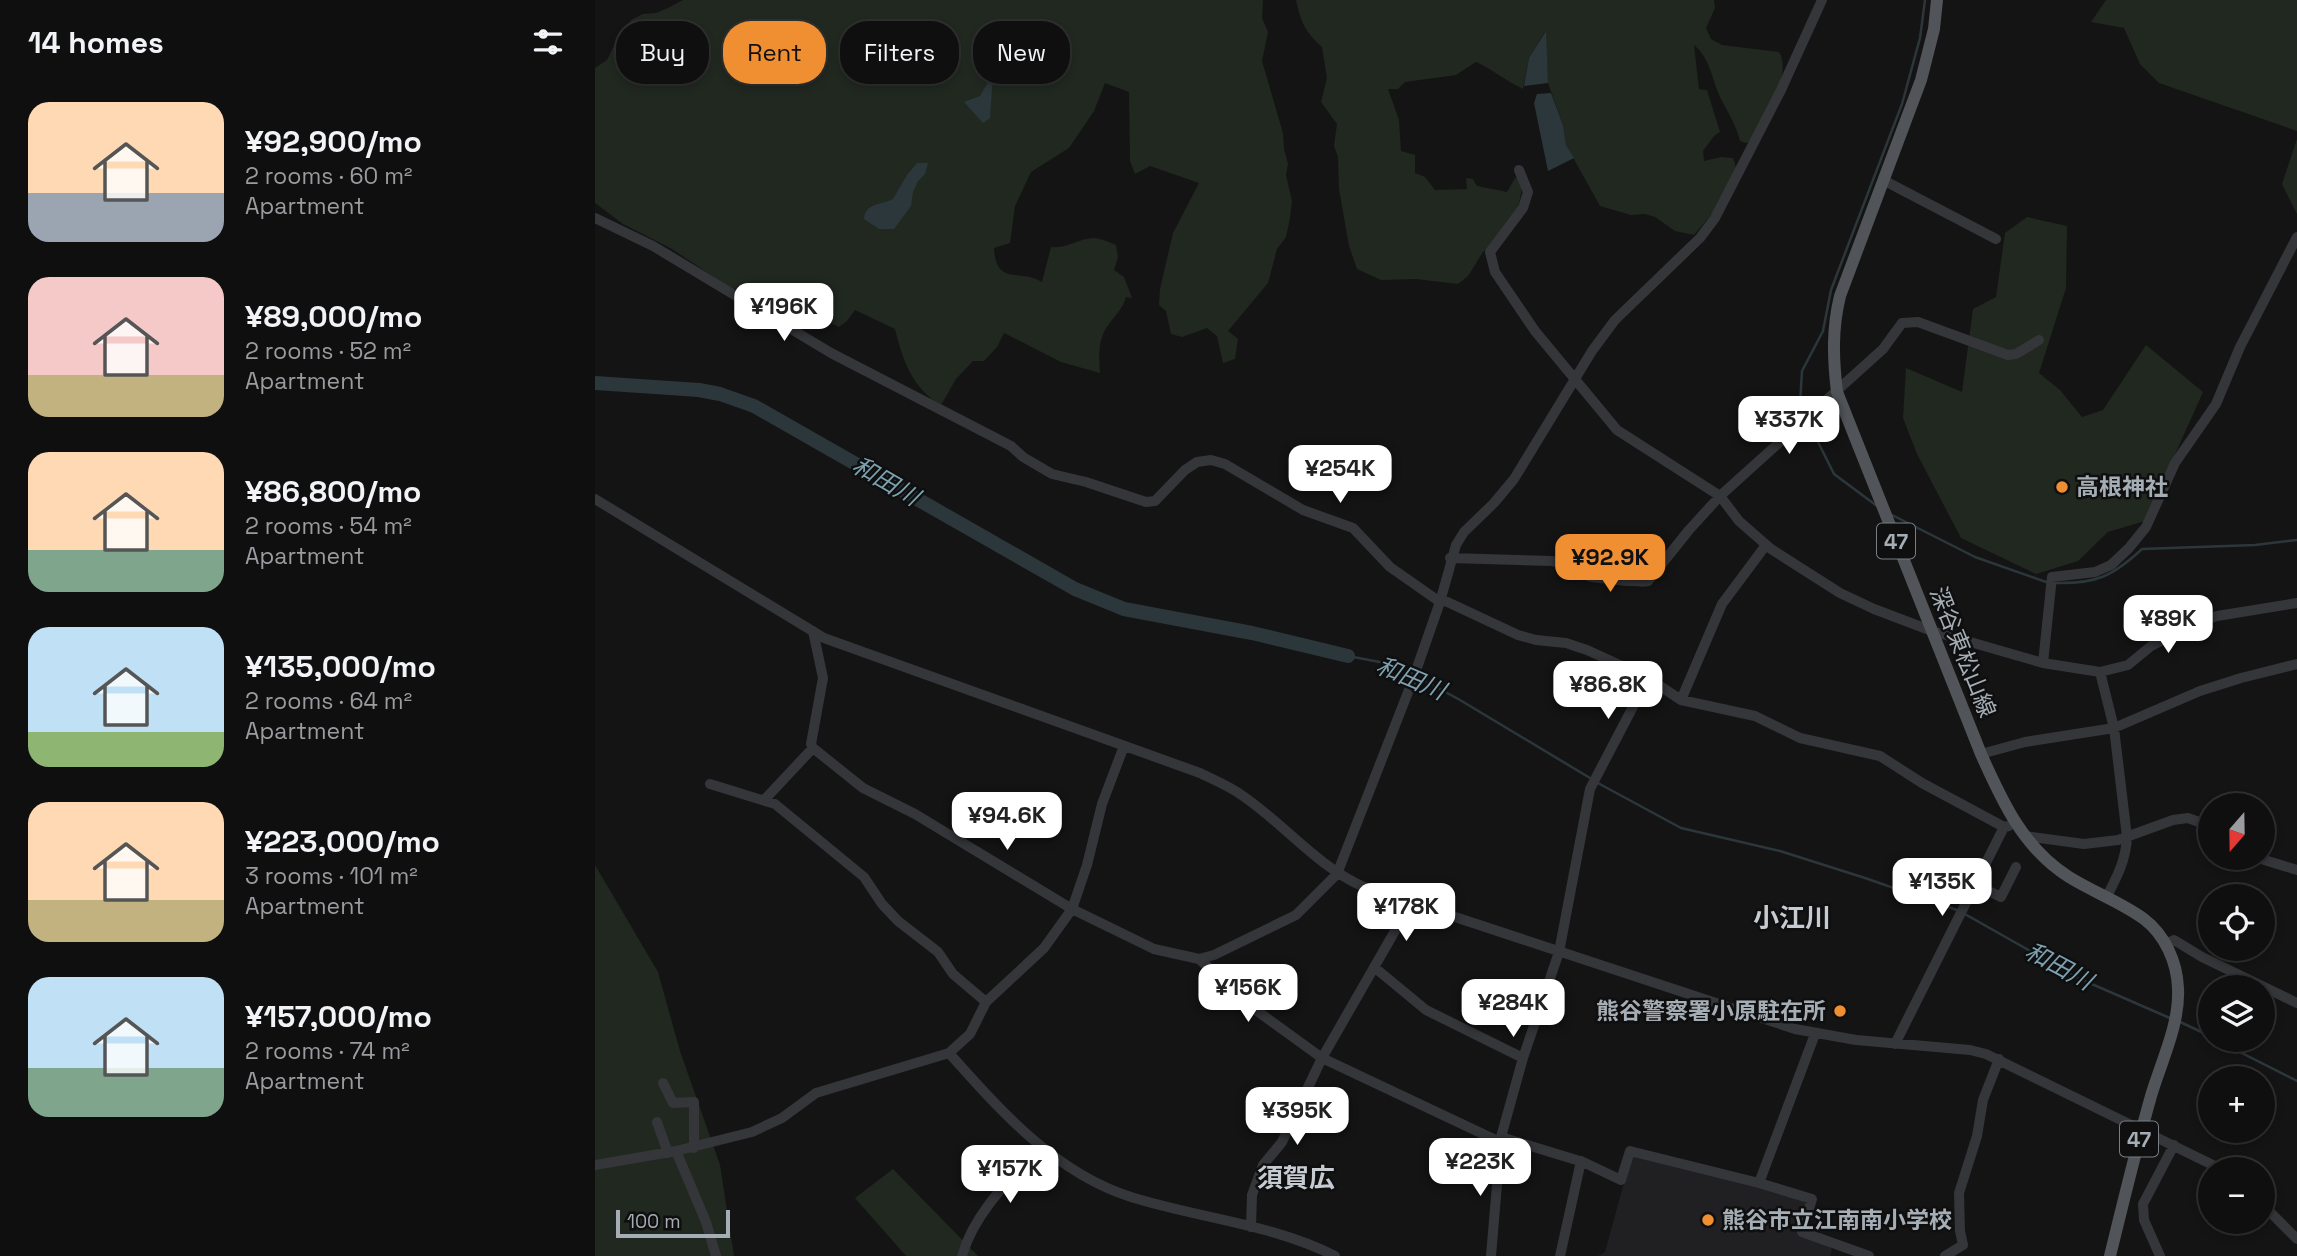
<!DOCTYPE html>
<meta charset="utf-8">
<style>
:root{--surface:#0f0f10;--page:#181819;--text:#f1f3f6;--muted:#9b9c9f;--line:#2f2f30;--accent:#ef8f32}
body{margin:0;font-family:"Space Grotesk","Noto Sans JP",sans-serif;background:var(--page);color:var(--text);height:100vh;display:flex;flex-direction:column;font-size:26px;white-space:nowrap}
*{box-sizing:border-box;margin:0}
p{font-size:23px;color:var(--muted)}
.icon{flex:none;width:38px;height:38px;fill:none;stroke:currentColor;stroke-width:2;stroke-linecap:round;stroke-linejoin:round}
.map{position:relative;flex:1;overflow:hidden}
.drawer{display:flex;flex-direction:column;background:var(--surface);width:595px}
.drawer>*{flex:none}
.banner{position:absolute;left:21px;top:21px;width:665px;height:63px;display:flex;gap:14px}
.needle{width:46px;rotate:200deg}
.fabs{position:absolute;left:1603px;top:793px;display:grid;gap:14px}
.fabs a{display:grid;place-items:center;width:77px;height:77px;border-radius:50%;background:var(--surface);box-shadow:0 4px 10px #0003,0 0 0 2px var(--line);font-size:35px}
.scale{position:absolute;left:21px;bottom:18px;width:114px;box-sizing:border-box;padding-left:7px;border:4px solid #a5adb5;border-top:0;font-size:19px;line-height:24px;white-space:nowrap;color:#a5adb5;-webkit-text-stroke:5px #0f0f10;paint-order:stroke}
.price{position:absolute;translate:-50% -60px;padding:0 16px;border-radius:14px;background:#fff;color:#222;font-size:23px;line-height:46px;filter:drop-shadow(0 2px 4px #0008)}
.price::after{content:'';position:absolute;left:50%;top:42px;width:21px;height:16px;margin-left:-10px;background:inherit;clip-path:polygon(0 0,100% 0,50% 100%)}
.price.on{background:var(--accent);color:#111}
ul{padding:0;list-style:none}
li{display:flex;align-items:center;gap:21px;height:175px;padding:0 28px}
li span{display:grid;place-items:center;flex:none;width:196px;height:140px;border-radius:21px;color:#555}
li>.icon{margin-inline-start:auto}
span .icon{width:84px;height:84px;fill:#fffc;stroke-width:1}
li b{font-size:30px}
h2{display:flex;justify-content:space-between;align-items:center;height:84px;padding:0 28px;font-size:30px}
.chip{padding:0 24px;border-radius:28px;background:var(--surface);box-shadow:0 4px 10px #0003,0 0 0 2px var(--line);font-size:24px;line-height:63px}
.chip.on{background:var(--accent);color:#111}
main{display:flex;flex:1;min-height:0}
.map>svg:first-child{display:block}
.built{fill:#202022}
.green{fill:#202820}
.water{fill:#2c373b}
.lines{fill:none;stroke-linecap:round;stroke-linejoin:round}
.stream{stroke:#2c373b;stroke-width:2.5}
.river{stroke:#2c373b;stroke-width:14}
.minor{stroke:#35363a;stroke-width:10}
.major{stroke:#515459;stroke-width:12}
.poi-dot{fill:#ef8f32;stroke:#0f0f10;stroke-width:2.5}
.labels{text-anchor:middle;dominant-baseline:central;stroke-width:5;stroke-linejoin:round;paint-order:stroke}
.shield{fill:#0f0f10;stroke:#787e84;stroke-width:2}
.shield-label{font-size:21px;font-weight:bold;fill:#a5adb5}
.poi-label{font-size:23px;font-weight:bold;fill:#a5adb5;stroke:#0f0f10;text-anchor:start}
.street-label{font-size:23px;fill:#a5adb5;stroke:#0f0f10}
.water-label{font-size:24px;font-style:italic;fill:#7da1b0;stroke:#0f0f10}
.quarter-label{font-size:26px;font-weight:bold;fill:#c6cbd2;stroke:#0f0f10}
</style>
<main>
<section class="drawer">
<h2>14 homes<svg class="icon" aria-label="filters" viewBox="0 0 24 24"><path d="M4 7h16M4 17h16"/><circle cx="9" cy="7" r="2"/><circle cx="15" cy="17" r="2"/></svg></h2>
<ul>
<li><span style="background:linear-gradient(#ffd9b3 65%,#9aa5b1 0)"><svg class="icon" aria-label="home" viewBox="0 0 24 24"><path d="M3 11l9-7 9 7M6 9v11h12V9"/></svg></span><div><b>¥92,900/mo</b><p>2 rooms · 60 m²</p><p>Apartment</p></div></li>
<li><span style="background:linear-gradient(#f6c9c9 70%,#c2b280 0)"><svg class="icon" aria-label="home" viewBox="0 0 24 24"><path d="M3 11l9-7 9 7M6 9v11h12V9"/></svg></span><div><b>¥89,000/mo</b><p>2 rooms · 52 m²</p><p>Apartment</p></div></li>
<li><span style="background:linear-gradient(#ffd9b3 70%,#7fa58c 0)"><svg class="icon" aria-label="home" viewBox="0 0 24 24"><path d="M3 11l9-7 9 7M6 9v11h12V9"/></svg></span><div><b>¥86,800/mo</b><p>2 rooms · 54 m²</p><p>Apartment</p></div></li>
<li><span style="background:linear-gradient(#bfe0f5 75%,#8fb573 0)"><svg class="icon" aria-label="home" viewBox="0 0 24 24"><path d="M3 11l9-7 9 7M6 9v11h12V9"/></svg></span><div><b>¥135,000/mo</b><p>2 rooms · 64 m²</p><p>Apartment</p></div></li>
<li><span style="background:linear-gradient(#ffd9b3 70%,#c2b280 0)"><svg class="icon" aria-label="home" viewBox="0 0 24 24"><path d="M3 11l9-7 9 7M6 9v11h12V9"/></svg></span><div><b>¥223,000/mo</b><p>3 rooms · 101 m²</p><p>Apartment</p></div></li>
<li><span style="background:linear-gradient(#bfe0f5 65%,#7fa58c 0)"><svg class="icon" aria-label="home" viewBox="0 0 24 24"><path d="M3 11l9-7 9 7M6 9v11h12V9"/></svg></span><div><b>¥157,000/mo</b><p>2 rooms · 74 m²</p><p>Apartment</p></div></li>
</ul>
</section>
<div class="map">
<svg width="1702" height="1256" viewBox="0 0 1702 1256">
<rect width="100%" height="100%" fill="#141415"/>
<path class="built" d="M 1037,1154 L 1209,1199 L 1211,1205 L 1203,1235 L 1235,1246 L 1237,1249 L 1235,1256 L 1003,1256 L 1010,1252 Z"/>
<path class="green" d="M 88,0 L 668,0 L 667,18 L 673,32 L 667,61 L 688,133 L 689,149 L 693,164 L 691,175 L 697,201 L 695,218 L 691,237 L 682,249 L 673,283 L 633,331 L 643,339 L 640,359 L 628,363 L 622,336 L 612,328 L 587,337 L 576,334 L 571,311 L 564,305 L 565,289 L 578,233 L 604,183 L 555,166 L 540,174 L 535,161 L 534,92 L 510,83 L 499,111 L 474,148 L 436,172 L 420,206 L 415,243 L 399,248 C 401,287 426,268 447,282 L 456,247 C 471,249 483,239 498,238 C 505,238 514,242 521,245 L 523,257 L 519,270 L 529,277 L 537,298 L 531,297 C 527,311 517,318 510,330 C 503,343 504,358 505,373 L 466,362 L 409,333 L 402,347 L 389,361 L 378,361 L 361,379 L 346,405 C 317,388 308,361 300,329 L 260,310 L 252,321 L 244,327 L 193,303 L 171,302 L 149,291 L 134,287 L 77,249 L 28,224 L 0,203 L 0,68 L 12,60 L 23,37 L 36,20 L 48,14 L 61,13 L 73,8 Z
M 701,0 L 1119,0 L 1120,8 L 1111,28 L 1116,39 L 1127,45 L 1184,52 C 1198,75 1169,119 1158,141 L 1151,143 L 1145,141 C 1141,125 1134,114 1126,99 C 1117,81 1116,59 1099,45 L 1104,89 L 1112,90 L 1125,132 L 1119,136 L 1108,151 L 1109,161 L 1126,157 L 1138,158 L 1141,168 L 1128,201 L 1099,235 L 1080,231 L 1060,217 L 1050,214 L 1036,215 L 1005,206 L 971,145 L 968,125 L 953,83 L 950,32 L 934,58 L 928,89 C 911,81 897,69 881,62 L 861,75 L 810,82 L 803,89 L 793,89 L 804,120 L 806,151 L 820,155 L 820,173 L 830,177 L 840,190 L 872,189 L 871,178 L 878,179 L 882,186 L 912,192 L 920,178 L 924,177 L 928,184 L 919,227 L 888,252 L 873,276 L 863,284 L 821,279 L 786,280 L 762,269 L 754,246 L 744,189 L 743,157 L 739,146 L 742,124 L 726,102 L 732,78 L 727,47 C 710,32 706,22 701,0 Z
M 1511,0 L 1702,0 L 1702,131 L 1564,83 L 1545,64 L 1529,28 L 1496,22 Z
M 1702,139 L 1702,214 L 1687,184 Z
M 1432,217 L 1472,226 L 1471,288 L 1444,373 L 1465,390 L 1487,417 L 1508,410 L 1551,345 L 1608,392 L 1550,521 L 1513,532 L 1483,561 L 1441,574 L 1366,538 L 1322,454 L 1308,418 L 1311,368 L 1367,392 L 1378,309 L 1401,297 L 1410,233 Z
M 0,865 L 63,972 L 85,1051 L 125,1165 L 139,1256 L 0,1256 Z
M 298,1169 L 383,1256 L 311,1256 L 260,1198 Z"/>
<path class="water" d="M 951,31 L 953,83 L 929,86 L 934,58 Z
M 398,74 L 395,118 L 388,123 L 369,102 L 385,96 Z
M 956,93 L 968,125 L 971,145 L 979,158 L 953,171 L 939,103 L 942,94 Z
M 322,163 L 333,163 L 330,174 L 323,181 L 318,192 L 316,206 L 299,229 L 284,229 L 269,219 C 270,203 286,205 298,199 L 312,175 Z"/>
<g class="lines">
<path class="stream" d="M 1210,416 L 1205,404 L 1207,371 L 1228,331 L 1236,290 L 1307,104 L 1325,38 L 1330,0
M 1213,422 L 1239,474 L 1282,506
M 1297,515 L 1380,557 L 1454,583
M 1461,583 C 1501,584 1518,576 1547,549 L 1660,545 L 1702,540
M 753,656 L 790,663 L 817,674
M 823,677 L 865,700 L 995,778
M 1001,782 L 1086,828 L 1185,851 L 1270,878 L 1362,910
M 1368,913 L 1483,978 L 1577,1019
M 1583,1021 L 1615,1036
M 1621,1040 L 1702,1081"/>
<path class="river" d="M 0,383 L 104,390 L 125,394 L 159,406 L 480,589 L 529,609 L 657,633 L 753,656"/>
<path class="minor" d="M 924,170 L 933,192 L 928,208 L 895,252 L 900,272 L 940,331 L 1022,430 L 1125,496 L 1144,521 L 1176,549 L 1245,593 L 1279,609 L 1337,631 L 1448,663 L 1505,672 L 1533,665 L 1556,646 L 1604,622 L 1622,616 L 1702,603
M 1288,180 L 1401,239
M 0,218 L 58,246 L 236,353 L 416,446 L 428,457 L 457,474 L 491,482 L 551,502 L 560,501 L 590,470 L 602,462 L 616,460 L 630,464 L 708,510 L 758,528 L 795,567 L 845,602
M 0,499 L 229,638 L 605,773 C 619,780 634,786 648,796 C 690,825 722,866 769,887 L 1200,1029 L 1261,1040 L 1375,1050 L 1391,1054 L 1626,1169
M 855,558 L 957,561 C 970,563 981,571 993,576 C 999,578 1048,583 1053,581 L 1094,530 L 1125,496 L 1288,349 L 1307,323 L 1323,322 L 1413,355 L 1421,354 L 1444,340
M 846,599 L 923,635 L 941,640 L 971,643 L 992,650 L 1053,678 L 1086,700 L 1160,716 L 1205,738 L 1285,756 L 1327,783 L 1409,827
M 1448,663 L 1457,577 L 1500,572 L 1516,565 L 1534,548 L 1551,527 L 1580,463 L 1621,404 L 1645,347 L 1702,237
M 1505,672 L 1519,728 L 1532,837 C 1531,860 1522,877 1511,898
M 1086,700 L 1127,604 L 1171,545
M 218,748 L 268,788 L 320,814 L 477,909 L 559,949 L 604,959 L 619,955 L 701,915 L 742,874 L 817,682 L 845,602 L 861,545 L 869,532 L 899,503 L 919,479 L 997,351 L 1020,320 L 1105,238 L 1120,218 L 1186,90 L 1227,0
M 1386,754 L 1430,742 L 1519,728 L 1605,691 L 1646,678 L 1702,664
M 115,784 L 180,804 L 269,877 L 287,904 L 303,921 L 343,952 L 358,974 L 391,1002
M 170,799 L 218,748 L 216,744 L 228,678 L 218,631
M 1430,836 L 1489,844 L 1523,840 L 1578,820 L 1593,818 L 1615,826
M 1663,858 L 1702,870
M 1381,885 L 1406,897 L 1421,867
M 1571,944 L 1579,940 L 1607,957 L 1702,1003
M 604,959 L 658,1008 L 727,1058 L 905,1142
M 779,967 L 831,1010 L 928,1058
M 1300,1044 L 1409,827 L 1414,826
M 354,1053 C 405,1110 460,1173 536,1197 C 603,1218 677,1224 740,1256
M 68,1083 L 78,1103 L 99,1102 L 99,1148
M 62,1122 L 73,1153
M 906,1137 L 988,1162 L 1026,1180 L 1035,1151 L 1164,1183 L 1217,1199 L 1207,1232 L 1274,1256
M 81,1151 L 111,1222 L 121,1256
M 0,1165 L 81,1151 L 157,1132 L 187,1118 L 221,1093 L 354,1053 L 375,1034 L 391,1002 L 449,948 L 477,909 L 492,865 L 507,804 L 529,746
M 1164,1183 L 1220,1034
M 1668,1205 L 1702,1239
M 656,1227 L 657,1195 L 668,1165 L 687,1142 L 727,1058 L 816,903
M 367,1256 C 379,1213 416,1178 446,1146
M 896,1256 L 906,1137 L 928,1058 L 964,952 L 995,789 L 1053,678
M 965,1256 L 986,1161
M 1350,1256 L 1368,1245 L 1365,1231 L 1364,1193 L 1382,1136 L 1388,1100 L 1404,1059
M 1565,1256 L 1549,1220 L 1548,1204 L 1579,1145"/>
<path class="major" d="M 1342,0 L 1339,29 L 1326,80 L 1245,296 C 1237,329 1238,358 1242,392 L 1386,754 C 1407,801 1428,848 1474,877 C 1498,892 1526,902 1549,919 C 1570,935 1582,962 1583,988 C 1585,1024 1566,1062 1556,1096 C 1541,1149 1528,1203 1515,1256"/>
</g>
<g class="poi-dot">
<circle cx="1467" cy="487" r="7"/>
<circle cx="1245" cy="1011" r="7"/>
<circle cx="1113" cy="1220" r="7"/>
</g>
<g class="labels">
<g class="shield">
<rect x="1282" y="523.5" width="38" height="35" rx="5"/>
<rect x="1525" y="1121.5" width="38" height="35" rx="5"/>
</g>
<g class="shield-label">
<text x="1301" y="541">47</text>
<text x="1544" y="1139">47</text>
</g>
<g class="poi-label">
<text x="1481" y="487">高根神社</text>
<text x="1231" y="1011" text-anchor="end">熊谷警察署小原駐在所</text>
<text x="1127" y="1220">熊谷市立江南南小学校</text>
</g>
<g class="street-label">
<text transform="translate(1368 652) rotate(68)">深谷東松山線</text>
</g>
<g class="water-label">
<text transform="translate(291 481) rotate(30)">和田川</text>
<text transform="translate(816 678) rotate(23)">和田川</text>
<text transform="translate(1464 966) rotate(28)">和田川</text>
</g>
<g class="quarter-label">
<text x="1197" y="918">小江川</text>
<text x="701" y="1178">須賀広</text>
</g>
</g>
</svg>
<div class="fabs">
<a><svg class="needle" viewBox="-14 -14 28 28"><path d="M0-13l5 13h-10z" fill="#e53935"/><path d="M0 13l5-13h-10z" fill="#9b9c9f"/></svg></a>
<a><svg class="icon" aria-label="locate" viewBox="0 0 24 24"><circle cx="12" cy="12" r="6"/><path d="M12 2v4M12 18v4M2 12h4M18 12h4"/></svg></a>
<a><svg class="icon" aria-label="layers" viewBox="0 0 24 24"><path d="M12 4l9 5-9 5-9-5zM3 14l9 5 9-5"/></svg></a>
<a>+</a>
<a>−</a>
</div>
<div class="scale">100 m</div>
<b class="price" style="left:189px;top:343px">¥196K</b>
<b class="price" style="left:1194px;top:456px">¥337K</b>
<b class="price" style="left:745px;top:505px">¥254K</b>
<b class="price on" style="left:1015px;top:594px">¥92.9K</b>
<b class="price" style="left:1573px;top:655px">¥89K</b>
<b class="price" style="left:1013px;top:721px">¥86.8K</b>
<b class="price" style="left:412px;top:852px">¥94.6K</b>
<b class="price" style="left:1347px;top:918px">¥135K</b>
<b class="price" style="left:811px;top:943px">¥178K</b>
<b class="price" style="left:653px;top:1024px">¥156K</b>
<b class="price" style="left:918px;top:1039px">¥284K</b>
<b class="price" style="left:702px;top:1147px">¥395K</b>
<b class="price" style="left:885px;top:1198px">¥223K</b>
<b class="price" style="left:415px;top:1205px">¥157K</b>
<div class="banner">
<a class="chip">Buy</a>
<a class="chip on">Rent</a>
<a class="chip">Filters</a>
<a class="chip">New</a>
</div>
</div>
</main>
